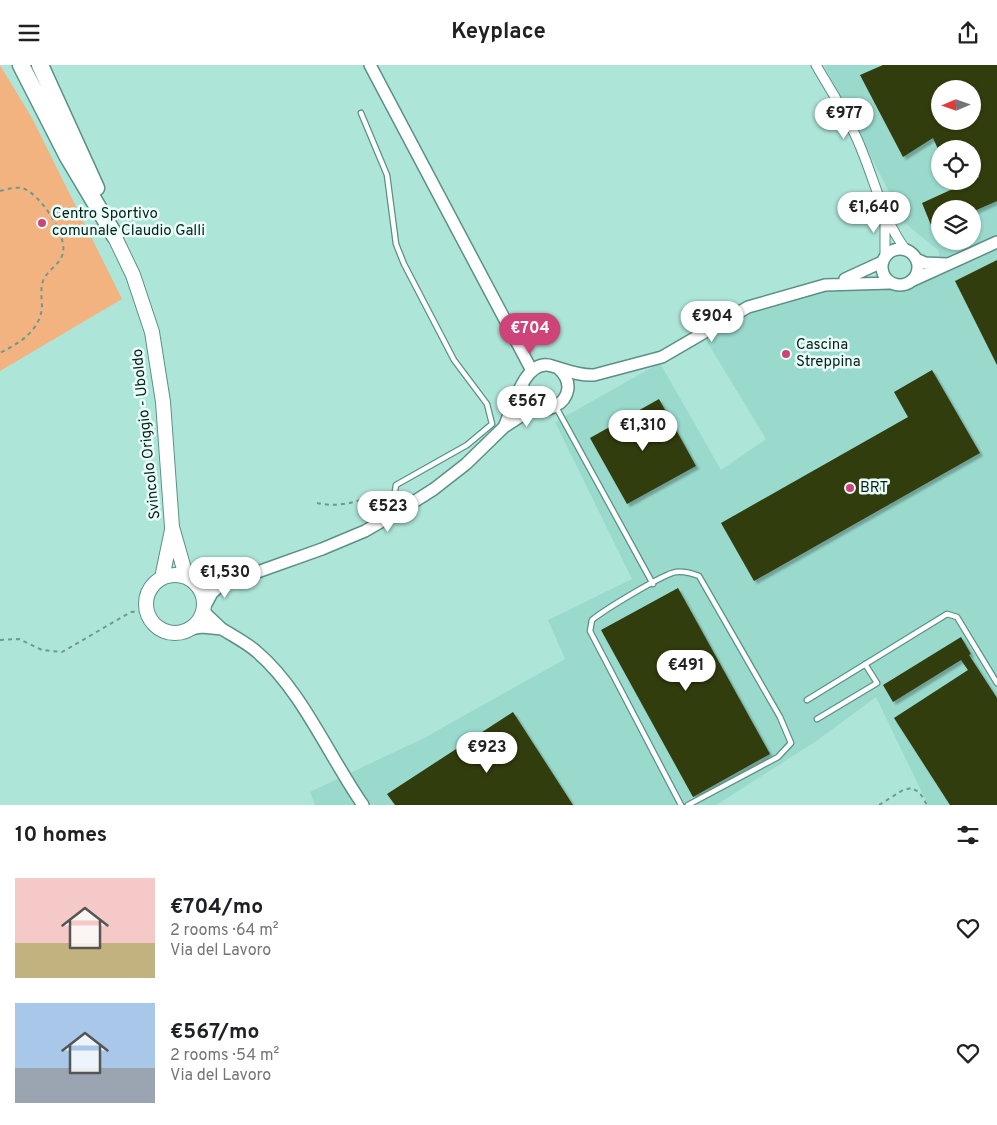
<!DOCTYPE html>
<meta charset="utf-8">
<style>
:root{--surface:#fff;--page:#f6f6f6;--text:#202124;--muted:#757577;--accent:#ce4379}
body{margin:0;font-family:Overpass,sans-serif;background:var(--page);color:var(--text);height:100vh;display:flex;flex-direction:column;font-size:19px;white-space:nowrap}
*{box-sizing:border-box;margin:0}
p{font-size:16px;color:var(--muted)}
.icon{flex:none;width:28px;height:28px;fill:none;stroke:currentColor;stroke-width:2;stroke-linecap:round;stroke-linejoin:round}
.map{position:relative;height:740px;overflow:hidden}
.sheet{display:flex;flex-direction:column;background:var(--surface);flex:1}
.sheet>*{flex:none}
.needle{width:32px;rotate:268deg}
.buttons{position:absolute;left:931px;top:15px;display:grid;gap:10px}
.buttons a{display:grid;place-items:center;width:50px;height:50px;border-radius:50%;background:var(--surface);box-shadow:0 1px 4px #0004;font-size:25px}
.price{position:absolute;translate:-50% -42px;padding:0 11px;border-radius:18px;background:#fff;color:#222;font-size:16px;line-height:32px;filter:drop-shadow(0 1px 2px #0008)}
.price::after{content:'';position:absolute;left:50%;top:30px;width:15px;height:11px;margin-left:-8px;background:inherit;clip-path:polygon(0 0,100% 0,50% 100%)}
.price.on{background:var(--accent);color:#fff}
ul{padding:0;list-style:none}
li{display:flex;align-items:center;gap:15px;height:125px;padding:0 15px}
li span{display:grid;place-items:center;flex:none;width:140px;height:100px;border-radius:0px;color:#555}
li>.icon{margin-inline-start:auto}
span .icon{width:60px;height:60px;fill:#fffc;stroke-width:1}
li b{font-size:21px}
h2{display:flex;justify-content:space-between;align-items:center;height:60px;padding:0 15px;font-size:21px}
header{display:flex;justify-content:space-between;align-items:center;height:65px;padding:0 15px;background:var(--surface);font-size:22px;font-weight:700}
.map>svg:first-child{display:block}
.built{fill:#99dacd;fill-rule:evenodd}
.green{fill:#f2b380}
.building{fill:#323c10;fill-rule:evenodd;filter:url(#shadow)}
.lines{fill:none;stroke-linecap:round;stroke-linejoin:round}
.service-casing{stroke:#5c9086;stroke-width:7}
.minor-casing{stroke:#5c9086;stroke-width:11}
.tertiary-casing{stroke:#5c9086;stroke-width:14}
.primary-casing{stroke:#5c9086;stroke-width:16}
.motorway-casing{stroke:#5c9086;stroke-width:19}
.path{stroke:#6f9990;stroke-width:2;stroke-dasharray:4 4;stroke-linecap:butt}
.service{stroke:#fff;stroke-width:4.5}
.minor{stroke:#fff;stroke-width:9}
.tertiary{stroke:#fff;stroke-width:11}
.primary{stroke:#fff;stroke-width:14}
.motorway{stroke:#fff;stroke-width:16}
.poi-dot{fill:#ce4379;stroke:#e9fef9;stroke-width:2}
.labels{text-anchor:middle;dominant-baseline:central;stroke-width:5;stroke-linejoin:round;paint-order:stroke}
.poi-label{font-size:15px;fill:#091f1b;stroke:#e9fef9;text-anchor:start}
.street-label{font-size:15px;fill:#091f1b;stroke:#e9fef9}
</style>
<header><svg class="icon" aria-label="menu" viewBox="0 0 24 24"><path d="M4 6h16M4 12h16M4 18h16"/></svg>Keyplace<svg class="icon" aria-label="share" viewBox="0 0 24 24"><path d="M12 15V3M7 8l5-5 5 5M5 13v7h14v-7"/></svg></header>
<div class="map">
<svg width="997" height="740" viewBox="0 0 997 740">
<defs>
<filter id="shadow"><feDropShadow dx="3" dy="3" stdDeviation="1" flood-color="#0004"/></filter>
</defs>
<rect width="100%" height="100%" fill="#aee5d9"/>
<path class="built" d="M 824,0 L 997,0 L 997,740 L 928,740 L 876,632 L 815,677 L 716,740 L 315,740 L 310,727 L 424,673 L 565,594 L 548,555 L 632,514 L 555,357 L 660,298 L 721,405 L 766,374 L 706,275 L 750,245 L 836,223 L 901,223 L 938,209 L 939,186 L 905,158 ZM 940,24 L 972,24 L 972,56 L 940,56 ZM 940,84 L 972,84 L 972,116 L 940,116 ZM 940,144 L 972,144 L 972,176 L 940,176 Z"/>
<path class="green" d="M 0,0 L 32,53 L 122,234 L 0,306 Z"/>
<path class="building" d="M 883,0 L 997,0 L 997,136 L 972,147 L 972,144 L 940,144 L 940,162 L 933,165 L 922,138 L 979,112 L 972,101 L 972,84 L 938,84 L 933,73 L 903,92 L 860,10 ZM 940,24 L 972,24 L 972,56 L 940,56 Z
M 997,195 L 997,300 L 955,216 Z
M 932,305 L 980,388 L 754,516 L 721,458 L 908,352 L 894,327 Z
M 659,334 L 696,401 L 627,439 L 590,373 Z
M 678,523 L 770,689 L 693,732 L 601,565 Z
M 961,572 L 971,589 L 969,590 L 997,633 L 997,740 L 950,740 L 894,653 L 968,605 L 961,595 L 893,637 L 883,620 Z
M 513,647 L 573,740 L 395,740 L 387,729 Z"/>
<g class="lines">
<g class="service-casing">
<path id="service" d="M 361,48 L 387,110 L 396,179 L 404,199 L 454,295 L 487,339 L 492,359 L 467,380 L 396,420 L 394,432 L 398,446
M 556,342 L 653,519
M 807,635 L 947,549 L 957,552 L 997,618
M 817,654 L 877,618 L 865,599
M 681,740 L 590,566 L 592,555 C 604,545 663,509 676,507 C 684,506 691,508 699,511 L 780,652 L 791,678 L 778,692 L 688,740"/>
</g>
<g class="minor-casing">
<path id="minor" d="M 816,0 C 831,26 849,53 860,81 C 875,116 883,155 906,185
M 885,151 L 885,191"/>
</g>
<g class="tertiary-casing">
<path id="tertiary" d="M 370,0 L 531,304
M882 202a18 18 0 1 1 36 0a18 18 0 1 1-36 0Z
M 916,194 L 925,198 L 947,199
M 845,214 L 882,197
M 911,216 L 997,177
M 523,321 C 531,368 590,333 559,304
M 504,362 C 513,342 525,292 552,301 C 566,305 579,311 594,310 L 662,292 L 748,242 L 825,220 L 890,218
M 191,514 L 207,517 L 227,515
M 204,543 L 212,528 L 221,520 L 322,484 L 365,466 L 398,447 L 434,424 L 466,399 L 504,362 L 535,342
M 189,564 L 202,562 L 222,564 L 203,546
M 222,564 C 233,571 247,578 257,587 C 301,624 330,693 363,740"/>
</g>
<g class="primary-casing">
<path id="primary" d="M 110,162 L 133,210 L 152,267 L 163,337 L 172,462 L 186,511
M146 539a29 29 0 1 1 58 0a29 29 0 1 1-58 0Z
M 162,513 L 172,465"/>
</g>
<g class="motorway-casing">
<path id="motorway" d="M 21,0 L 68,92 L 115,171
M 40,0 L 96,123"/>
</g>
<path class="path" d="M 0,126 C 7,124 16,122 22,123 C 40,128 67,170 63,188 C 60,200 47,205 43,216 C 40,224 42,234 42,243 C 39,267 19,278 0,288
M 317,438 C 330,441 345,440 357,436 C 368,432 377,425 388,428
M 0,575 L 19,574 L 42,585 L 62,587 L 131,547 L 147,546
M 879,740 L 903,725 L 912,723 L 920,728 L 927,740"/>
<use href="#service" class="service"/>
<use href="#minor" class="minor"/>
<use href="#tertiary" class="tertiary"/>
<use href="#primary" class="primary"/>
<use href="#motorway" class="motorway"/>
</g>
<g class="poi-dot">
<circle cx="42" cy="158" r="5"/>
<circle cx="786" cy="289" r="5"/>
<circle cx="850" cy="423" r="5"/>
</g>
<g class="labels">
<g class="poi-label">
<text x="52" y="149">Centro Sportivo<tspan x="52" dy="17">comunale Claudio Galli</tspan></text>
<text x="796" y="280">Cascina<tspan x="796" dy="17">Streppina</tspan></text>
<text x="860" y="423">BRT</text>
</g>
<g class="street-label">
<text transform="translate(147 369) rotate(-96)">Svincolo Origgio - Uboldo</text>
</g>
</g>
</svg>
<div class="buttons">
<a><svg class="needle" viewBox="-14 -14 28 28"><path d="M0-13l5 13h-10z" fill="#e53935"/><path d="M0 13l5-13h-10z" fill="#757577"/></svg></a>
<a><svg class="icon" aria-label="locate" viewBox="0 0 24 24"><circle cx="12" cy="12" r="6"/><path d="M12 2v4M12 18v4M2 12h4M18 12h4"/></svg></a>
<a><svg class="icon" aria-label="layers" viewBox="0 0 24 24"><path d="M12 4l9 5-9 5-9-5zM3 14l9 5 9-5"/></svg></a>
</div>
<b class="price" style="left:844px;top:75px">€977</b>
<b class="price" style="left:874px;top:169px">€1,640</b>
<b class="price" style="left:712px;top:278px">€904</b>
<b class="price on" style="left:530px;top:290px">€704</b>
<b class="price" style="left:527px;top:363px">€567</b>
<b class="price" style="left:643px;top:387px">€1,310</b>
<b class="price" style="left:388px;top:468px">€523</b>
<b class="price" style="left:225px;top:534px">€1,530</b>
<b class="price" style="left:686px;top:627px">€491</b>
<b class="price" style="left:487px;top:709px">€923</b>
</div>
<section class="sheet">
<h2>10 homes<svg class="icon" aria-label="filters" viewBox="0 0 24 24"><path d="M4 7h16M4 17h16"/><circle cx="9" cy="7" r="2"/><circle cx="15" cy="17" r="2"/></svg></h2>
<ul>
<li><span style="background:linear-gradient(#f6c9c9 65%,#c2b280 0)"><svg class="icon" aria-label="home" viewBox="0 0 24 24"><path d="M3 11l9-7 9 7M6 9v11h12V9"/></svg></span><div><b>€704/mo</b><p>2 rooms · 64 m²</p><p>Via del Lavoro</p></div><svg class="icon" aria-label="heart" viewBox="0 0 24 24"><path d="M12 20l-8-8c-3-5 5-10 8-4 3-6 11-1 8 4z"/></svg></li>
<li><span style="background:linear-gradient(#a9c7e8 65%,#9aa5b1 0)"><svg class="icon" aria-label="home" viewBox="0 0 24 24"><path d="M3 11l9-7 9 7M6 9v11h12V9"/></svg></span><div><b>€567/mo</b><p>2 rooms · 54 m²</p><p>Via del Lavoro</p></div><svg class="icon" aria-label="heart" viewBox="0 0 24 24"><path d="M12 20l-8-8c-3-5 5-10 8-4 3-6 11-1 8 4z"/></svg></li>
</ul>
</section>
